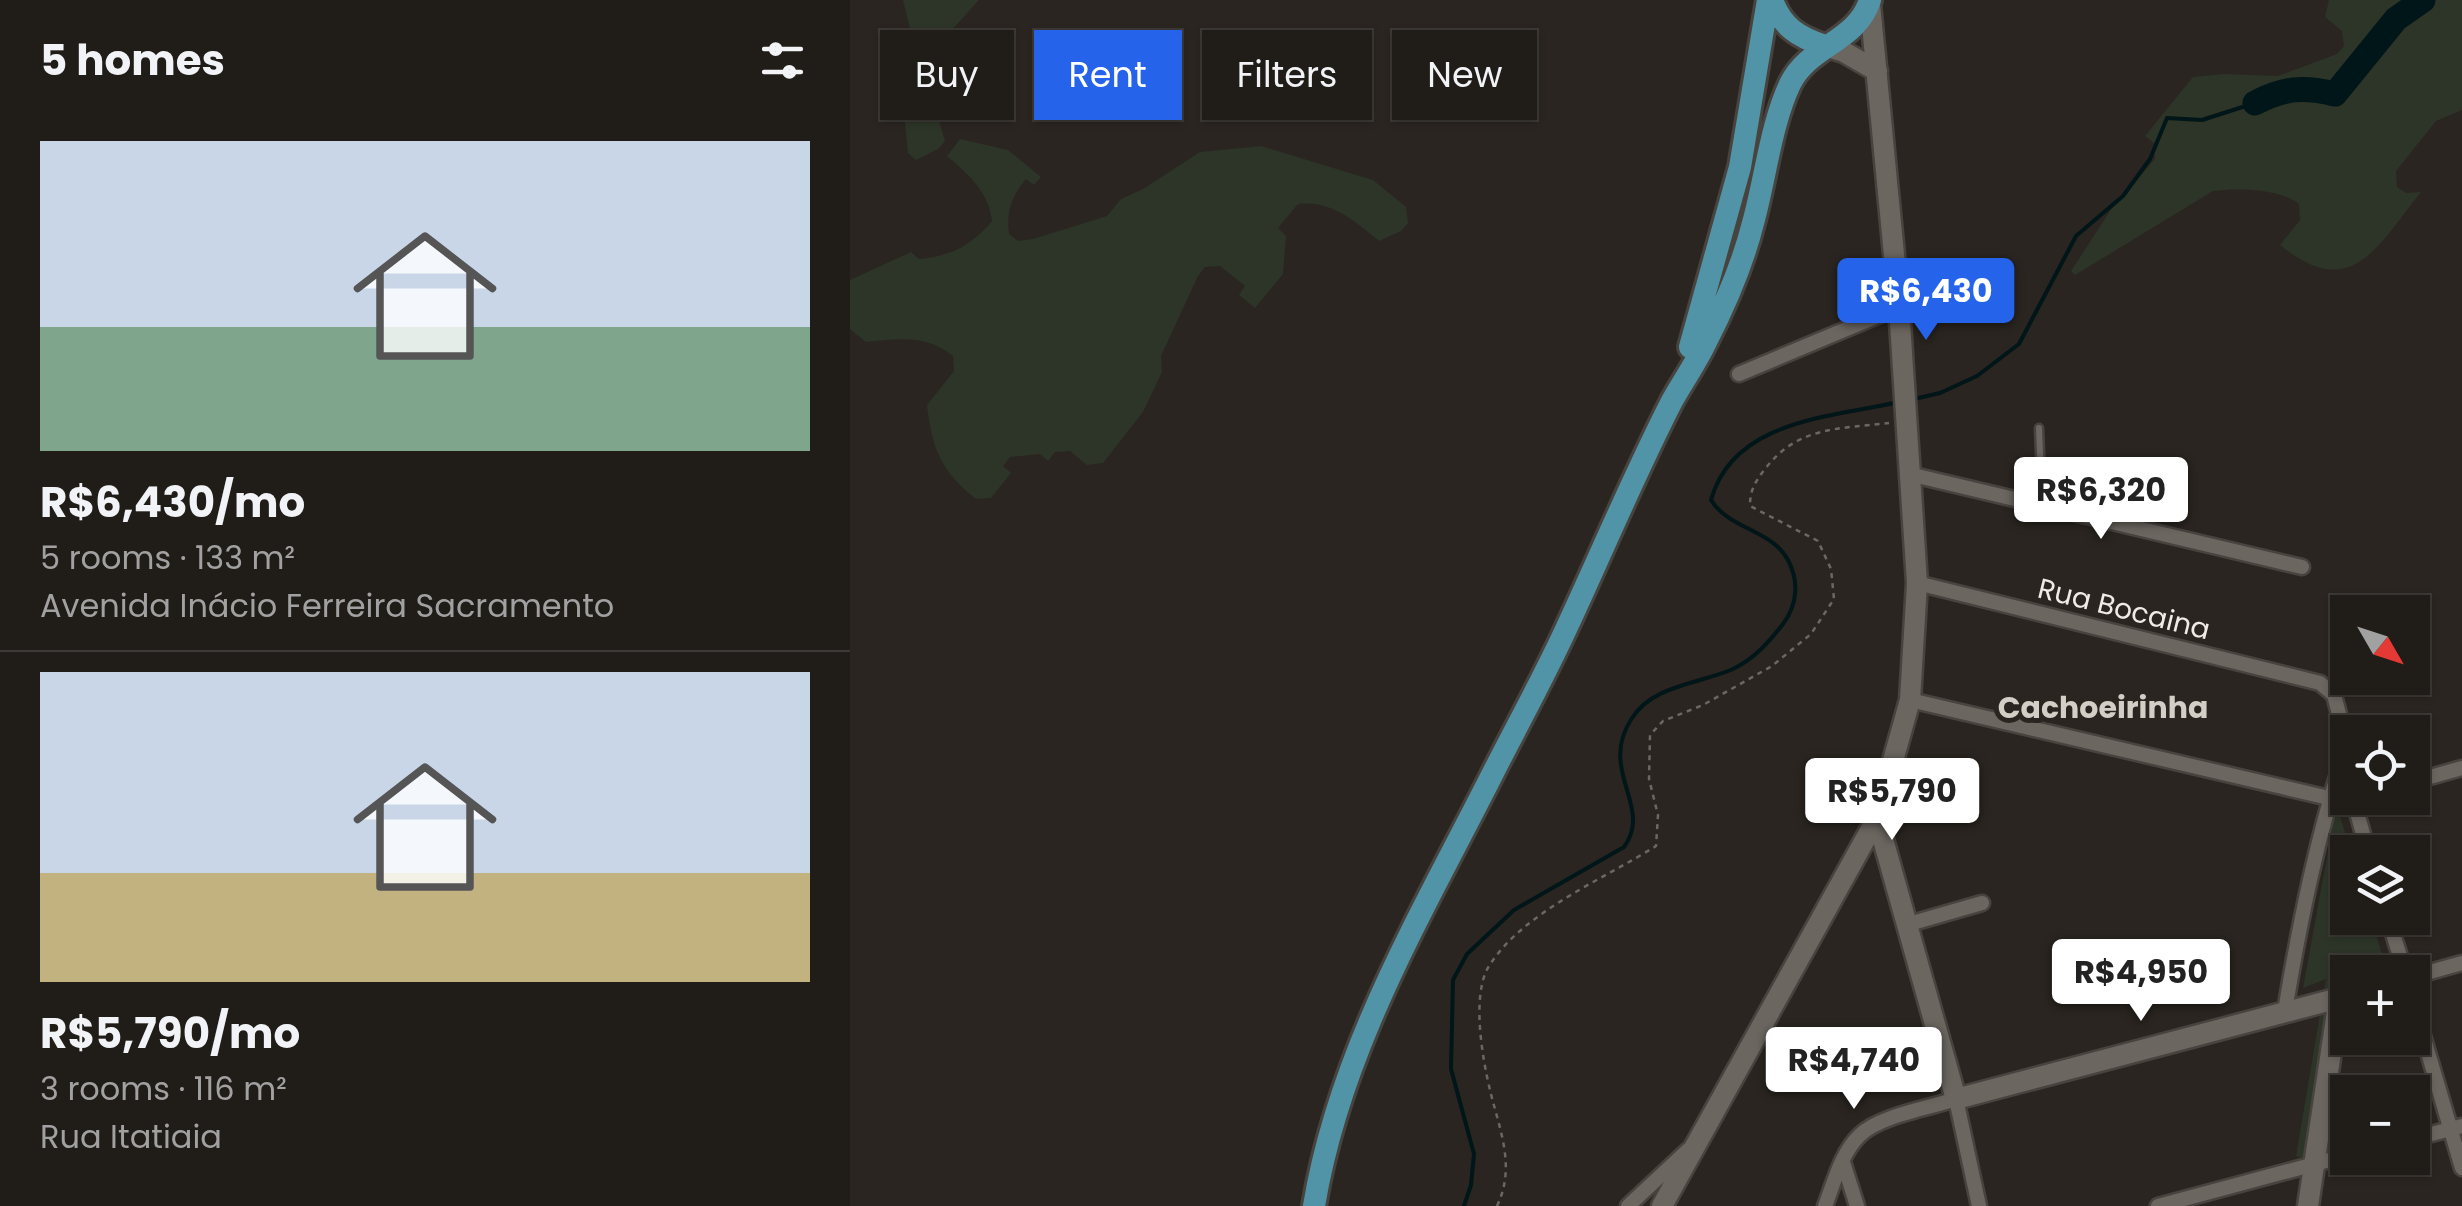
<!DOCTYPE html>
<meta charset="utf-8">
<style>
:root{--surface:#201c18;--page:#282521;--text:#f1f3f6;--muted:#a2a1a2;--line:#3d3a37;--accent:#2563eb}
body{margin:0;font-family:Poppins,sans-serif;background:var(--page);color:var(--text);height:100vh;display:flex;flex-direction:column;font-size:38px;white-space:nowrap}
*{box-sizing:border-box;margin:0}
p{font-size:32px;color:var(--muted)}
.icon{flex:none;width:55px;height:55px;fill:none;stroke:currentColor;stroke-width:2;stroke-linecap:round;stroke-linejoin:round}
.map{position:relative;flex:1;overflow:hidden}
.sheet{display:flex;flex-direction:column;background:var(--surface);width:850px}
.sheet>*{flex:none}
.banner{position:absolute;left:30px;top:30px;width:950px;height:90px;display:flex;gap:20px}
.needle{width:65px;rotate:129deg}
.buttons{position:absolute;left:1480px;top:595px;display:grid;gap:20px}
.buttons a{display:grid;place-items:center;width:100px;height:100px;border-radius:0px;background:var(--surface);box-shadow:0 2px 8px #0004,0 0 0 2px var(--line);font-size:50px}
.price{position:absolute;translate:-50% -85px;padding:0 22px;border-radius:10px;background:#fff;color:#222;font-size:32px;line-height:65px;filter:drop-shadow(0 2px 5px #0008)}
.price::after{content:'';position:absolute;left:50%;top:60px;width:30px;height:22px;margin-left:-15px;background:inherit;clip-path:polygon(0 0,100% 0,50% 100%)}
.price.on{background:var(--accent);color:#fff}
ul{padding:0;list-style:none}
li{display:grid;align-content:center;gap:20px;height:530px;padding:0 40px}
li+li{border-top:2px solid var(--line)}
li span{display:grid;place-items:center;height:310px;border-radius:0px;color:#555}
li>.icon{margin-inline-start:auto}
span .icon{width:180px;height:180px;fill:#fffc;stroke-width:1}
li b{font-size:42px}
h2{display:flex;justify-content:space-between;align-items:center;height:120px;padding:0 40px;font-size:42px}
.chip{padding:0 35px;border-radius:0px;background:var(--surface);box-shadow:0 2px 8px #0004,0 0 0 2px var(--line);font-size:35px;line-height:90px}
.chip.on{background:var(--accent);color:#fff}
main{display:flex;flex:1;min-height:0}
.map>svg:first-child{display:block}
.green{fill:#2c3527}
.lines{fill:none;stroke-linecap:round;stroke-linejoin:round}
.stream{stroke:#001618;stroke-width:4}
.river{stroke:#001618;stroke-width:25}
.lane-casing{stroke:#47433f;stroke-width:11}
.street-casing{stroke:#47433f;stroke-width:19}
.secondary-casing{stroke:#47433f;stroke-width:25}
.primary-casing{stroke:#47433f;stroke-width:28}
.path{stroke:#6b6762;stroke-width:2.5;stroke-dasharray:5 5;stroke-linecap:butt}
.lane{stroke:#6b6660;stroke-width:6}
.street{stroke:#6b6660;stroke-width:14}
.secondary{stroke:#6b6660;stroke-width:20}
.primary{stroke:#5294a7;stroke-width:22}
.labels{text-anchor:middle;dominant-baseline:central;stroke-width:10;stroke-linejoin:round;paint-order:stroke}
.street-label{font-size:28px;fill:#efece8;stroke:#2a2520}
.neighbourhood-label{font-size:30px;font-weight:bold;fill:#d3cec6;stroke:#2a2520}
</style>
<main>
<section class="sheet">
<h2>5 homes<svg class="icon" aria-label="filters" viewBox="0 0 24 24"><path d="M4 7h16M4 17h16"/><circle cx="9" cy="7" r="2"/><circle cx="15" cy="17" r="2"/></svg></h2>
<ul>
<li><span style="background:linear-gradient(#c9d6e8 60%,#7fa58c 0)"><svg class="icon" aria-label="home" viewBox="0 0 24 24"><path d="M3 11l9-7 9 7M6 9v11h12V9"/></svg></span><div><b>R$6,430/mo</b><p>5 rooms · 133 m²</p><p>Avenida Inácio Ferreira Sacramento</p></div></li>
<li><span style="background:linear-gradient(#c9d6e8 65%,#c2b280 0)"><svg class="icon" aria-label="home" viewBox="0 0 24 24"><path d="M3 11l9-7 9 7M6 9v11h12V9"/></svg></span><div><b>R$5,790/mo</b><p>3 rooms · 116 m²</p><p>Rua Itatiaia</p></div></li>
</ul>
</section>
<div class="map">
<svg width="1612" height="1206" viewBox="0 0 1612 1206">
<rect width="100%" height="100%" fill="#2a2520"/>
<path class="green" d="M 53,0 L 129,0 L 99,33 L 102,63 L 111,70 L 84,104 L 95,141 L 88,149 L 66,160 L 58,153 L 55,122 L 65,75 L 60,29 Z
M 1479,0 L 1612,0 L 1612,110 L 1586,121 L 1546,171 L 1547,187 L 1556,193 L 1571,192 C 1528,245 1502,304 1430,245 L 1450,220 L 1449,204 C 1428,188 1388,188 1363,191 L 1225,275 L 1221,271 L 1260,211 L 1305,159 L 1304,143 L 1295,136 L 1343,77 L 1374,74 L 1428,76 L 1487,54 L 1494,46 L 1492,31 L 1475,17 Z
M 110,139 L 158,150 L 191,177 L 184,185 L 176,179 C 162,196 156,211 159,234 L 168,241 L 183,239 L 257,216 L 271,199 L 293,189 L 350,152 L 411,146 L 523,180 L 556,207 L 558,223 L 551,231 L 529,241 C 505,221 481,200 448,204 L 428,228 L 436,236 L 433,274 L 405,308 L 389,295 L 395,286 L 370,266 L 355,267 L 348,276 L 311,356 L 312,372 L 293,412 L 253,463 L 237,465 L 220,451 L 205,452 L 198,461 L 190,454 L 160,457 L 153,466 L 161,473 L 141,498 L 126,499 C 91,471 82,449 77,405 L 104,371 L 103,356 C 76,334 48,339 16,342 L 0,329 L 0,280 L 61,252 L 69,259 C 101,256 121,246 142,221 C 139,192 118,174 97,156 Z
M 1489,813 L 1501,852 L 1498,852 L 1498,918 L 1521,918 L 1537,971 L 1498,972 L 1497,997 L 1456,1159 L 1446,1156 L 1476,979 L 1453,988 L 1484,819 Z"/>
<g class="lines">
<path class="stream" d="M 1064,399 L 1090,393 L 1127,376 L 1169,344 L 1226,236 L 1273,196 L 1300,159 L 1317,118 L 1352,120 L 1405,103
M 614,1206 L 621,1185 L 624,1154 L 601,1069 L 603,980 L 617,954 L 664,910 L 774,847 C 804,806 747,771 782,718 C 803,685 849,684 883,669 C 904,659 919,642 933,624 C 948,604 949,581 938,560 C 922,530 879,529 861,500 C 883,420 981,417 1049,402"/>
<path class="river" d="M 1405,103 C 1434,88 1453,86 1485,94 L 1546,19 L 1573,0"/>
<g class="lane-casing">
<path id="lane" d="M 1189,428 L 1192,504"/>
</g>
<g class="street-casing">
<path id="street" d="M 889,374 L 1049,307
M 1059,474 L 1452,567
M 1067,583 L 1470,683 L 1484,695 L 1498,748
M 1060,700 L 1479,798 L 1508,798
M 1562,782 L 1612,768
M 1503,798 L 1518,852
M 1538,918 L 1555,972
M 1059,924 L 1132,903
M 1562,977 L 1612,963
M 1562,998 L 1612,1168
M 1435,1011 C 1450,920 1468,832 1497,745
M 1562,1139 L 1612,1126
M 993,1162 L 1007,1206
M 778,1206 L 838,1150
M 975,1206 C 984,1183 991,1153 1010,1135 C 1029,1116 1079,1108 1106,1099 L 1129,1206
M 1308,1206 L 1498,1155"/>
</g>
<g class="secondary-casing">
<path id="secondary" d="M 975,46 L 994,52 L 1027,71
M 1027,818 L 1106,1099 L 1489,998 L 1458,1206
M 812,1206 L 1027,818 L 1060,700 L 1067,583 L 1049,307 L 1020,4"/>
</g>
<g class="primary-casing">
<path id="primary" d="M 922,0 C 932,27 948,37 975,46
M 840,347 L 890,167 L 918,0
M 464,1206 C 490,1048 574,910 645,769 C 669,722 695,675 717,627 C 752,552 784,475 822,401 C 833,381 846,363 856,342 C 875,305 893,263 903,223 C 915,180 921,124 940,84 C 959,45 1007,42 1020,0"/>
</g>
<path class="path" d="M 647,1206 C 663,1173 654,1142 645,1109 C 635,1075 619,998 639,966 C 673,912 752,880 806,846 L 808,815 L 799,779 L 800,735 L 813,721 L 853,705 L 922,666 L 961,634 L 984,599 L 981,569 L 968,541 L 900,506 C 900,490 905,482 915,469 C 948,426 989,429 1039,423"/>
<use href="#lane" class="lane"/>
<use href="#street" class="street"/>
<use href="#secondary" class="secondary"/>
<use href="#primary" class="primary"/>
</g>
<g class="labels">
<g class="street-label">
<text transform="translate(1274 609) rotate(14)">Rua Bocaina</text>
</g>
<g class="neighbourhood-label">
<text x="1253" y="707">Cachoeirinha</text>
</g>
</g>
</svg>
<div class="buttons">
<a><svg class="needle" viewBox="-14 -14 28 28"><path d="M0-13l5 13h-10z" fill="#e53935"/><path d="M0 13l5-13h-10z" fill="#a2a1a2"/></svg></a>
<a><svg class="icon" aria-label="locate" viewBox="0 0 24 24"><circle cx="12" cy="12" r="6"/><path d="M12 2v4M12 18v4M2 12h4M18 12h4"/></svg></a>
<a><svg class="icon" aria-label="layers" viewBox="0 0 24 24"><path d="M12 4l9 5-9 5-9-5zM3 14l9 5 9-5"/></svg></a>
<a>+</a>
<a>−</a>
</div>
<b class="price on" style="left:1076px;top:343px">R$6,430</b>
<b class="price" style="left:1251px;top:542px">R$6,320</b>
<b class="price" style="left:1042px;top:843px">R$5,790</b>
<b class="price" style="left:1291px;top:1024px">R$4,950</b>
<b class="price" style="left:1004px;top:1112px">R$4,740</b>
<div class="banner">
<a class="chip">Buy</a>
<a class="chip on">Rent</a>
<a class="chip">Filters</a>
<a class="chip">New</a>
</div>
</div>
</main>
